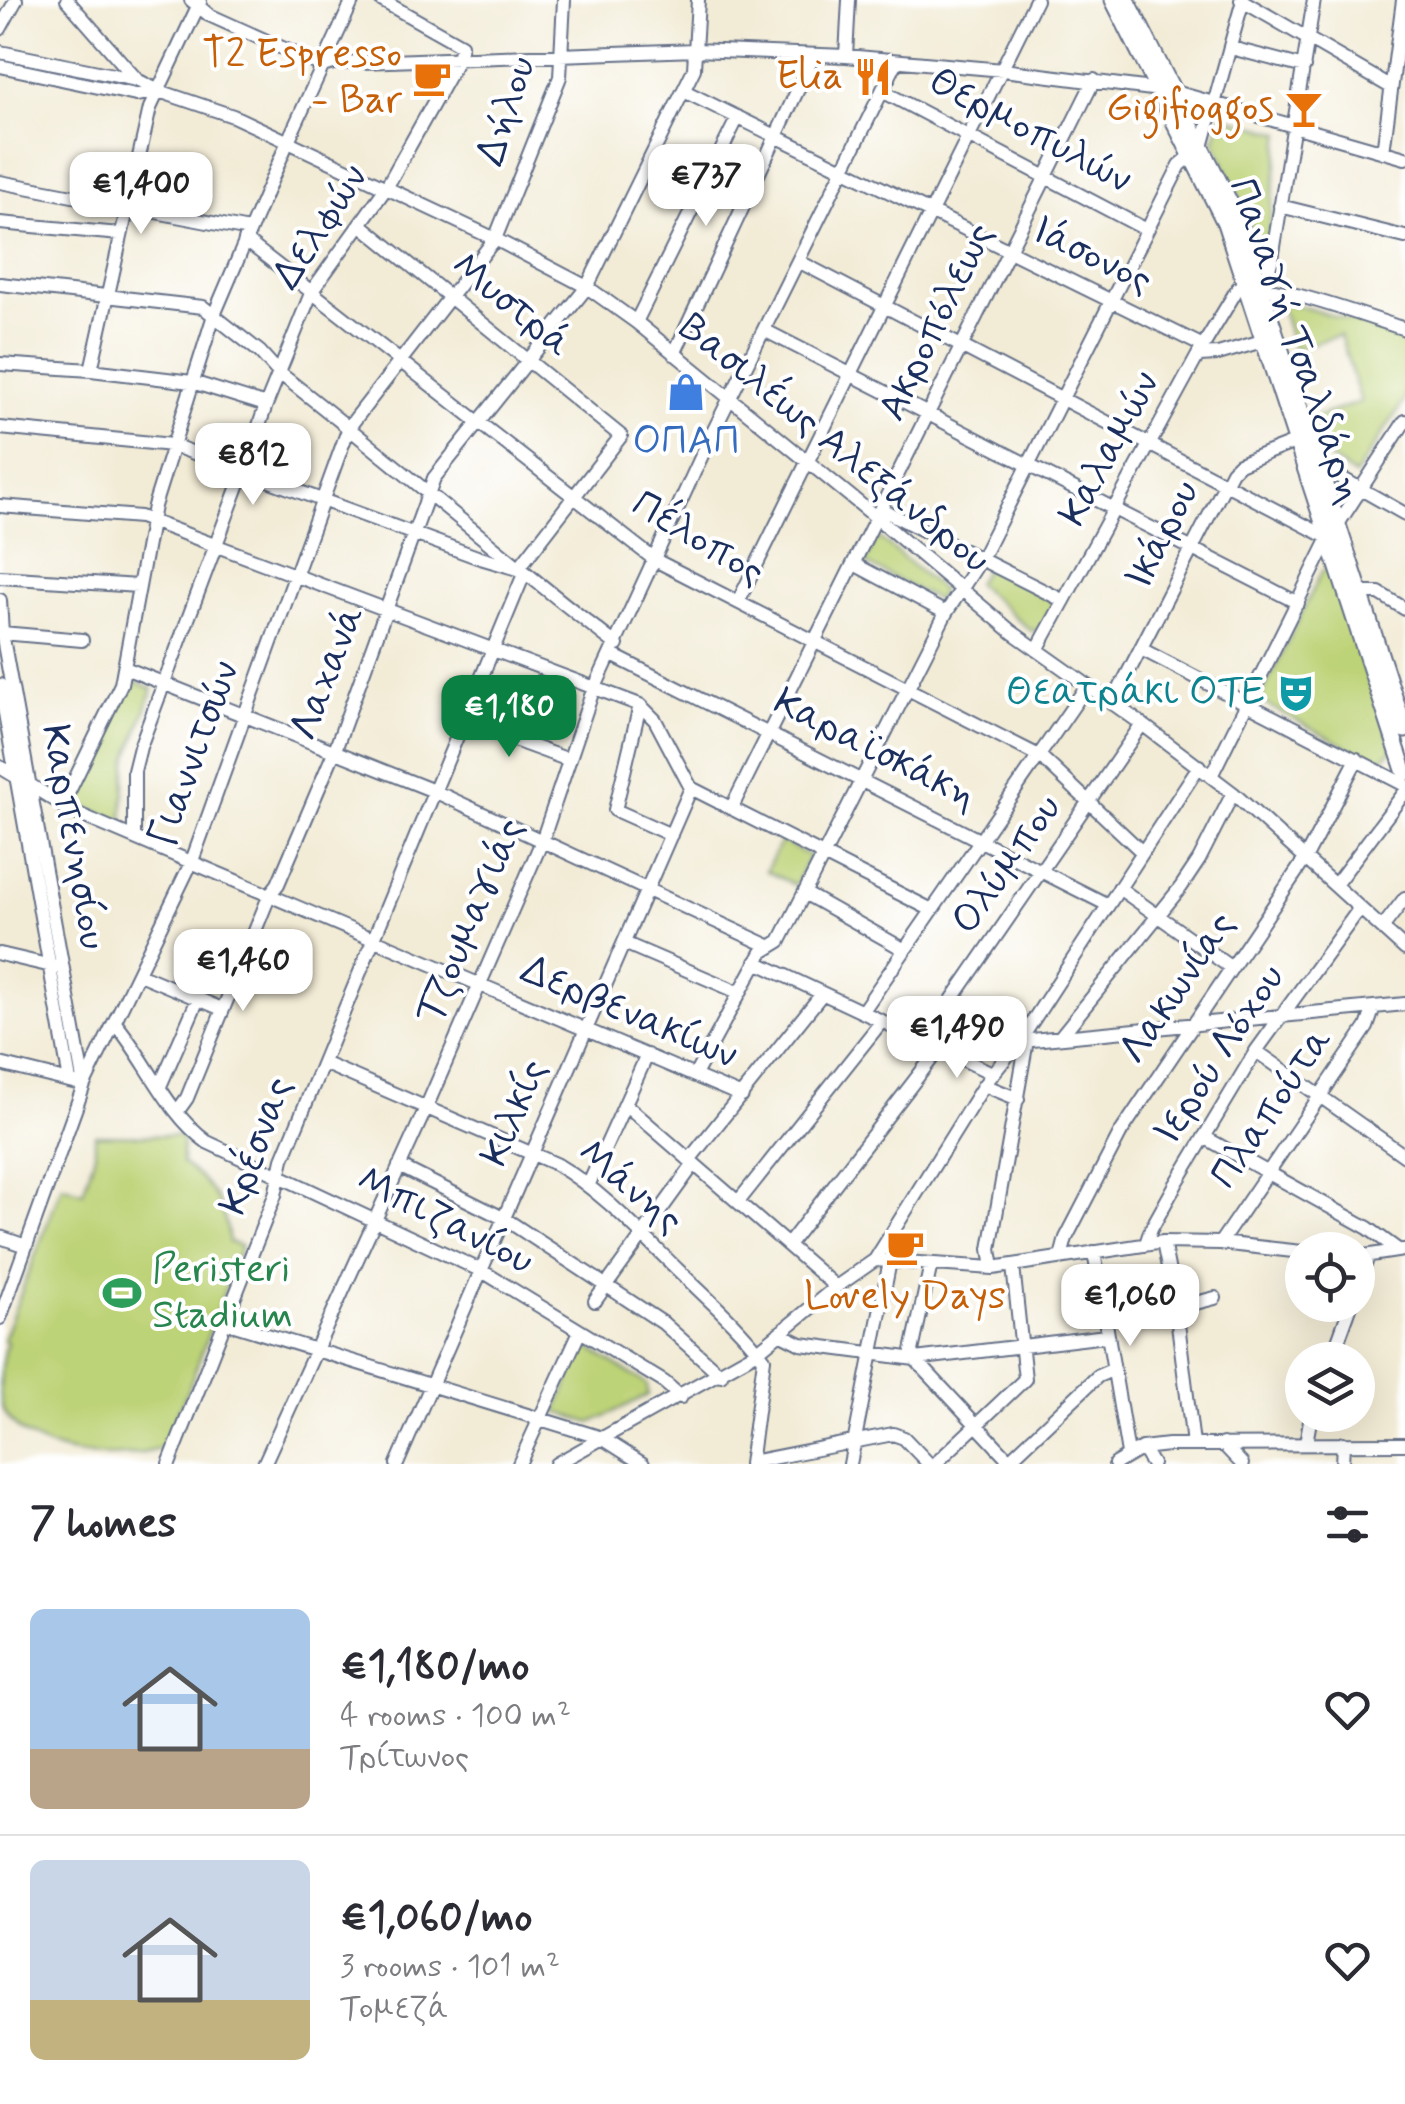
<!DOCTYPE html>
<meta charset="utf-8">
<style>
:root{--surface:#fff;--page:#f2f2f3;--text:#2b2b33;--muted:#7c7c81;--line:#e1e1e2;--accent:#0b8043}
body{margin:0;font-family:Mynerve,sans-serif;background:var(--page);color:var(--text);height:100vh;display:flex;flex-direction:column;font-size:38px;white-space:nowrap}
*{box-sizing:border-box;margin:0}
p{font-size:32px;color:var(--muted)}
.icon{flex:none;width:55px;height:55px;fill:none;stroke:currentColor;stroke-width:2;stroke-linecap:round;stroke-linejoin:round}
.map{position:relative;height:1464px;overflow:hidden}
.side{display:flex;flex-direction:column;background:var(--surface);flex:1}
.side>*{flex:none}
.controls{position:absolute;left:1285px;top:1232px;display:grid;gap:20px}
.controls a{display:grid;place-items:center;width:90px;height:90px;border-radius:50%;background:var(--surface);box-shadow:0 10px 40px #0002;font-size:50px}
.price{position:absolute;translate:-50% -85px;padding:0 22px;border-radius:20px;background:#fff;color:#222;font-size:32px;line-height:65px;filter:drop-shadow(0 2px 5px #0008)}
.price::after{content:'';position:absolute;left:50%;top:60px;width:30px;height:22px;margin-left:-15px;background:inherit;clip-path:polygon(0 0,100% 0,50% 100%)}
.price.active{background:var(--accent);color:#fff}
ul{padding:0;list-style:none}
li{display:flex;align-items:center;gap:30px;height:250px;padding:0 30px}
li+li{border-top:2px solid var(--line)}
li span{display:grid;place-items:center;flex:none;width:280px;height:200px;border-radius:15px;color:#555}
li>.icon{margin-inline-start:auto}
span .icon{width:120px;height:120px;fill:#fffc;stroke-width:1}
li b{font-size:42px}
h2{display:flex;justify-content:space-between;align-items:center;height:120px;padding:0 30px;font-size:42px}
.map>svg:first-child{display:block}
.green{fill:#bdd377;stroke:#6c816a;stroke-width:2.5}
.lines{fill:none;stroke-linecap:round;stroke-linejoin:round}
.minor-casing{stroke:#667188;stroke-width:16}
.major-casing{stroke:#667188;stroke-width:19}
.minor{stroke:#fff;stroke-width:12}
.major{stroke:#fff;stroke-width:15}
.labels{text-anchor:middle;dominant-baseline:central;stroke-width:8;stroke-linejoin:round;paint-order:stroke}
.food-label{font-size:40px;fill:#c56008;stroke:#fff;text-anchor:end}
.street-label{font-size:40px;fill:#1b2f5e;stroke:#fff}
.shop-label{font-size:40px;fill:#366cbe;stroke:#fff}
.culture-label{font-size:40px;fill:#0d838f;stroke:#fff;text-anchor:end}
.leisure-label{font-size:40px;fill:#27864d;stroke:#fff;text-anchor:start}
</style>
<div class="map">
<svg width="1405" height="1464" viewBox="0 0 1405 1464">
<rect width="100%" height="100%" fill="#fff"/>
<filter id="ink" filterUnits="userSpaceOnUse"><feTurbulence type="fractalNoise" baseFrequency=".01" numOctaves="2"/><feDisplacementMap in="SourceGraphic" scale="20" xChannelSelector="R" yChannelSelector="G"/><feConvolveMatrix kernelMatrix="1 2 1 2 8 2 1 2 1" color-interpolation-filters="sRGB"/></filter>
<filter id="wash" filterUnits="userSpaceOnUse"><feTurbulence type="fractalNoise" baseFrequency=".0048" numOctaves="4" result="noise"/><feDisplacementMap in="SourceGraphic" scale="40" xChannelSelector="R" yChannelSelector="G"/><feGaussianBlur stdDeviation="2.25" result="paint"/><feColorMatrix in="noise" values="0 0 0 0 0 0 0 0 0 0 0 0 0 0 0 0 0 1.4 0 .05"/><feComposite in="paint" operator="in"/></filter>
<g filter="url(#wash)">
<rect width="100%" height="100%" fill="#f2ebd5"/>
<path class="green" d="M 1222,116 L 1281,133 L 1267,243 L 1260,244 L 1214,140 Z
M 1279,300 L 1405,337 L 1405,400 L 1355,475 L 1329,458 L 1316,417 L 1361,402 L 1340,335 L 1294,349 Z
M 877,536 L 942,590 L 937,600 L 865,563 Z
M 987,566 L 1055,600 L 1056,605 L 1039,630 L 1031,631 L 976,583 Z
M 1328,567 L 1334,570 L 1393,750 L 1377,762 L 1259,701 L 1322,571 Z
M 132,680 L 153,689 L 127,761 L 122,822 L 82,805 L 80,795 Z
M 781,841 L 810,856 L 795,885 L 766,871 Z
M 95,1135 L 182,1136 L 182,1163 C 212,1185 225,1204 229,1242 L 241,1246 L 188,1390 L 162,1448 C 117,1464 20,1459 1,1403 C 0,1386 0,1359 7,1342 L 3,1340 L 62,1185 L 83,1192 L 95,1153 Z
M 584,1345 L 647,1384 L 648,1395 L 591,1423 L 556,1412 Z"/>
</g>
<g filter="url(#ink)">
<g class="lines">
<g class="minor-casing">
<path id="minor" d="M 67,0 L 137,80
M 191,0 L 209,15 L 322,66 L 334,63 L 696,50 L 846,56 L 1003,70 L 1175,92 L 1405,158
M 1241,0 L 1391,87
M 0,29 L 16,0
M 1231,48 L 1304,67
M 0,52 L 137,80 L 159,91 L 233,116 L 495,239 L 587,287 L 636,322 L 877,518 L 1012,632 L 1142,724 L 1233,793 L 1405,949
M 846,56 L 849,0
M 0,66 L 136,95 L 159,91
M 684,91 L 1203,346
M 882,91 L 1147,230
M 1383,152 L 1403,0
M 0,182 L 249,230
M 1280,206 L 1405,237
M 0,223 L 120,234
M 245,240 L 655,560 L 1041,757 L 1142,852
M 798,261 L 1329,538
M 0,284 L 203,307 L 260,352 L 278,372 C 393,461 502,557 617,645
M 1263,288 L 1272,259 L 1314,0
M 636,322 L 738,117
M 764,330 L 1298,603
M 674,354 L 814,55
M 1199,355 L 1218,354 L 1269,339
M 0,364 L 91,370 L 192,382 L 266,405
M 91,370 L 150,108 L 200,2
M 0,428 L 172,445 L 477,557 L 518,569 L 621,436 L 360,224
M 1320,466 L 1405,514
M 0,506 L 140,517 L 640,705 L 655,720 L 691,788 L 932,910
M 881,509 L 1064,601
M 854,564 L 946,613
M 0,577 L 138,586
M 1352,593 L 1379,593 L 1405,609
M 0,600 L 2,633 L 84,1085
M 738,602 L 1036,0
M 2,633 L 82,640
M 1141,649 L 1405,785
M 1037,650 L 1203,346 L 1238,288 C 1265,279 1372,319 1405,329
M 612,655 L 1108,905
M 125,668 L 434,791 L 769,946
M 0,685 L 70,1081
M 1112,704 L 1232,471 L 1239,464 L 1305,438
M 640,705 L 615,810 L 671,835
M 462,721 L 569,760
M 0,767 L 78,814 L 742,1096
M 1211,776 L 1329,538 L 1405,421
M 62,806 L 121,684 L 154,506 L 214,315 L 288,141 L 353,0
M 732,807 L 1094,80
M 134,836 L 134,771 L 140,747 L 244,470 L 266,405 L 312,291 L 386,188 L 458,59 L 461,45 L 381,0
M 1335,885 L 1405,792
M 1119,888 L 1230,967
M 806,894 L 905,950
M 1382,928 L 1405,898
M 624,943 L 738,992
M 0,954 L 56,967
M 756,962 L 992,1073
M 139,974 L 222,1009
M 862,1012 L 1087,686
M 116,1024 C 147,1061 167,1113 207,1142 L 482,1271 L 664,1382 L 681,1397
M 1061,1036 L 1181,887 L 1199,860 L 1233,793
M 923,1042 L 1142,724
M 939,1049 L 1405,1004
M 1256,1051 L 1405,1156
M 323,1063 L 556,1164 C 602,1191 640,1233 678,1270 C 708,1299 739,1326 764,1359 L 750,1464
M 0,1064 L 77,1083
M 695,1075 L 762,952 L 780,941 L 946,613 L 981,559 L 1180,165 L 1202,147 L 1243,0
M 984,1085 L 1018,1099
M 160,1086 L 198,999
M 626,1105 L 836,1287
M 177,1112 L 187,1098 L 270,894 L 278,884 L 335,750 L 434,478 L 587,287 L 694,69 L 698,0
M 1204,1137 L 1368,1228 L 1398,1250
M 689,1160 L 822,994
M 399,1166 L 505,1219 L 663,1323 L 721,1375
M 588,1186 L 647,1055
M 738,1202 L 882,1021
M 0,1237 L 26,1246
M 1163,1242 L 1176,1308 L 1193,1444
M 1220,1243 L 1367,1027 L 1374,1007
M 1146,1244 L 1151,1229 L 1176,1184 L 1256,1051 L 1360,908
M 788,1245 L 939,1049
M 1094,1252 L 1128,1454
M 1061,1257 L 1066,1238 L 1121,1132 L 1305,859 L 1357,759
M 1358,1257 L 1403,1250
M 875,1260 L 984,1085 L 1021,1039 L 1199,766
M 993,1268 L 990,1249 L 1026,1046 L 1021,1039
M 1358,1286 L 1368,1256
M 595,1301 L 694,1164
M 1176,1308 L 1215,1298
M 0,1318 L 84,1085 L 192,861 L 349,427 L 495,239 L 560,77 L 564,0
M 225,1322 L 602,1438 L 643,1464
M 779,1333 L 801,1344 L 915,1359 L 1106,1336
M 915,1359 L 1012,1463
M 915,1359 L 912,1351 L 931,1264
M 1331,1360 L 1351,1305
M 1306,1443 L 1311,1415
M 1223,1444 L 1242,1464
M 1142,1448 L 1152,1464
M 751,1462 L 893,1434 L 904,1438 L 929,1464
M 169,1464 L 275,1195 L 283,1159 L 524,574
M 264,1464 L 426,1108 L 542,841 L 591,696 L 709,440 L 897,61
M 397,1464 L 691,788
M 519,1464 L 580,1331
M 556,1464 L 758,1351 L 836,1287 L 875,1260 L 993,1268 L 1163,1242 L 1220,1243 L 1302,1252
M 850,1464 L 890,1261
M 935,1464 L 1025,1379 L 1013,1266
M 1005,1464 L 1098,1376 L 1112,1370
M 1115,1464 L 1142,1448 L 1168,1445 L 1405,1444
M 1342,1464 L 1343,1443"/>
</g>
<g class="major-casing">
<path id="major" d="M 1113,0 L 1225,223 L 1405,773
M 1127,0 L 1238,219 L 1405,730"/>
</g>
<use href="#minor" class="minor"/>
<use href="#major" class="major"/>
</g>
</g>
<defs>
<g id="restaurant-bare" transform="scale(3)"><path d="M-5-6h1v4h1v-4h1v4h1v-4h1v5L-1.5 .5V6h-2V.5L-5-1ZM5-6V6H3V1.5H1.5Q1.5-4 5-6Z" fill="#e8710a" stroke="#fff" stroke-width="2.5" paint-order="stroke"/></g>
<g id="cafe-bare" transform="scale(3)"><path d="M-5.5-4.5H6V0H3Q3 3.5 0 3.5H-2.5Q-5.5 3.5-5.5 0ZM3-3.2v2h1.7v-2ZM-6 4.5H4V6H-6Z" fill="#e8710a" stroke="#fff" stroke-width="2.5" paint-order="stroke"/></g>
<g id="bar-bare" transform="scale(3)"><path d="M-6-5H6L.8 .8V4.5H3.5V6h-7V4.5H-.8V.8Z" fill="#e8710a" stroke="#fff" stroke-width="2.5" paint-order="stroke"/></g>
<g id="shop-bare" transform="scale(3)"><path d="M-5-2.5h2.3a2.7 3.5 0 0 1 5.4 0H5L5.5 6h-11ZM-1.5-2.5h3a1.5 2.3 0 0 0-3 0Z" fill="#3f7fe0" stroke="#fff" stroke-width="2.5" paint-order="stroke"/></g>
<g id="theatre-bare" transform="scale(3)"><path d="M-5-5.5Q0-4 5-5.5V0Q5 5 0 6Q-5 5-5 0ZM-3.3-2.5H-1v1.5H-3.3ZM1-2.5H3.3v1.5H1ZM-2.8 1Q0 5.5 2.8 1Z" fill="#0f9aa8" stroke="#fff" stroke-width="2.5" paint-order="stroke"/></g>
<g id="stadium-bare" transform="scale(3)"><path d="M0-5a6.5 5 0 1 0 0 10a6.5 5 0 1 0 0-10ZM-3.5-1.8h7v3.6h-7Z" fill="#2e9e5b" stroke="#fff" stroke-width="2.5" paint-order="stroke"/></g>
</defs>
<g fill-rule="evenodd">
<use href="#restaurant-bare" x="873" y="77"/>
<use href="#cafe-bare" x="432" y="78"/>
<use href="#bar-bare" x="1304" y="109"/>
<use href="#shop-bare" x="686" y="392"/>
<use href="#theatre-bare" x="1296" y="693"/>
<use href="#cafe-bare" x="905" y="1247"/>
<use href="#stadium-bare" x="122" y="1293"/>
</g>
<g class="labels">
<g class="food-label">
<text x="402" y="55">T2 Espresso<tspan x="402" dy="46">- Bar</tspan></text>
<text x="843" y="77">Elia</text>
<text x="1274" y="109">Gigifioggos</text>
<text x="905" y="1297" text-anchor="middle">Lovely Days</text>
</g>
<g class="street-label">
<text transform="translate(507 111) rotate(-72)">Δήλου</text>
<text transform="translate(1030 131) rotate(28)">Θερμοπυλών</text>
<text transform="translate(321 227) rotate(-57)">Δελφών</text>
<text transform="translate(1092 256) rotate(26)">Ιάσονος</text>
<text transform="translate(511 305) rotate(39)">Μυστρά</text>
<text transform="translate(937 322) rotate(-64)">Ακροπόλεως</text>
<text transform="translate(1295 341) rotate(71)">Παναγή Τσαλδάρη</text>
<text transform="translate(834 444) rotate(39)">Βασιλέως Αλεξάνδρου</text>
<text transform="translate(1110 449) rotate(-62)">Καλαμών</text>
<text transform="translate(1163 535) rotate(-63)">Ικάρου</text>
<text transform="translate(698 539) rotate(31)">Πέλοπος</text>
<text transform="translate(328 673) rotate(-69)">Λαχανά</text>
<text transform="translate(875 750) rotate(27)">Καραϊσκάκη</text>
<text transform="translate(195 754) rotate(-70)">Γιαννιτσών</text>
<text transform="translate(73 837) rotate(80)">Καρπενησίου</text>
<text transform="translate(1007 865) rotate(-55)">Ολύμπου</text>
<text transform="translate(471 921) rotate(-67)">Τζουμαγιάς</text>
<text transform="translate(1178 988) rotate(-56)">Λακωνίας</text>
<text transform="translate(629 1013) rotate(23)">Δερβενακίων</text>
<text transform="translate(1220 1055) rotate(-57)">Ιερού Λόχου</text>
<text transform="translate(1272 1108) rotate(-56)">Πλαπούτα</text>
<text transform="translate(515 1113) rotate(-67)">Κιλκίς</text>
<text transform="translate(257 1146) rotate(-70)">Κρέσνας</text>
<text transform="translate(630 1187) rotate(40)">Μάνης</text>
<text transform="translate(445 1221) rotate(27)">Μπιζανίου</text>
</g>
<g class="shop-label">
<text x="686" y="442">ΟΠΑΠ</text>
</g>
<g class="culture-label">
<text x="1266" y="693">Θεατράκι ΟΤΕ</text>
</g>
<g class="leisure-label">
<text x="152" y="1270">Peristeri<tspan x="152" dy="46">Stadium</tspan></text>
</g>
</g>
</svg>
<div class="controls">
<a><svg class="icon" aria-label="locate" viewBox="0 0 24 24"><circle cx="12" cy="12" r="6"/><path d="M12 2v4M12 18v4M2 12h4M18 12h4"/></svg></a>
<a><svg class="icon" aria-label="layers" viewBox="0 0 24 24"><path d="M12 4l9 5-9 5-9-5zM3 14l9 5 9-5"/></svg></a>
</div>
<b class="price" style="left:706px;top:229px">€737</b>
<b class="price" style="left:141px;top:237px">€1,400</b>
<b class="price" style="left:253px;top:508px">€812</b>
<b class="price active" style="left:509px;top:760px">€1,180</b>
<b class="price" style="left:243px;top:1014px">€1,460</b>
<b class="price" style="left:957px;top:1081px">€1,490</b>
<b class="price" style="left:1130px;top:1349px">€1,060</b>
</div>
<section class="side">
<h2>7 homes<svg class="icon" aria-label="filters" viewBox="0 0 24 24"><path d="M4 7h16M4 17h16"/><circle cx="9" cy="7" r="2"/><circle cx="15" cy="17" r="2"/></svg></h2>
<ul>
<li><span style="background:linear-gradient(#a9c7e8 70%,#b9a48a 0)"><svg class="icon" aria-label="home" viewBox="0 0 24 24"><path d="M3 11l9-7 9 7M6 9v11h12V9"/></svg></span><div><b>€1,180/mo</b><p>4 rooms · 100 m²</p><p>Τρίτωνος</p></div><svg class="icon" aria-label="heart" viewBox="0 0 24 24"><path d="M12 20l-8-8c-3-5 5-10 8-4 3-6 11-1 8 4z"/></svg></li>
<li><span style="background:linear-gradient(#c9d6e8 70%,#c2b280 0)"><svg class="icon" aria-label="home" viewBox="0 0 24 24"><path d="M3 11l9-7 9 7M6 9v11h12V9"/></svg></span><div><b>€1,060/mo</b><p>3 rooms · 101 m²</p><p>Τομεζά</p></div><svg class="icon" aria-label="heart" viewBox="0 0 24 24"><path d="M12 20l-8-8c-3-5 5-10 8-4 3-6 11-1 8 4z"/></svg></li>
</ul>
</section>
